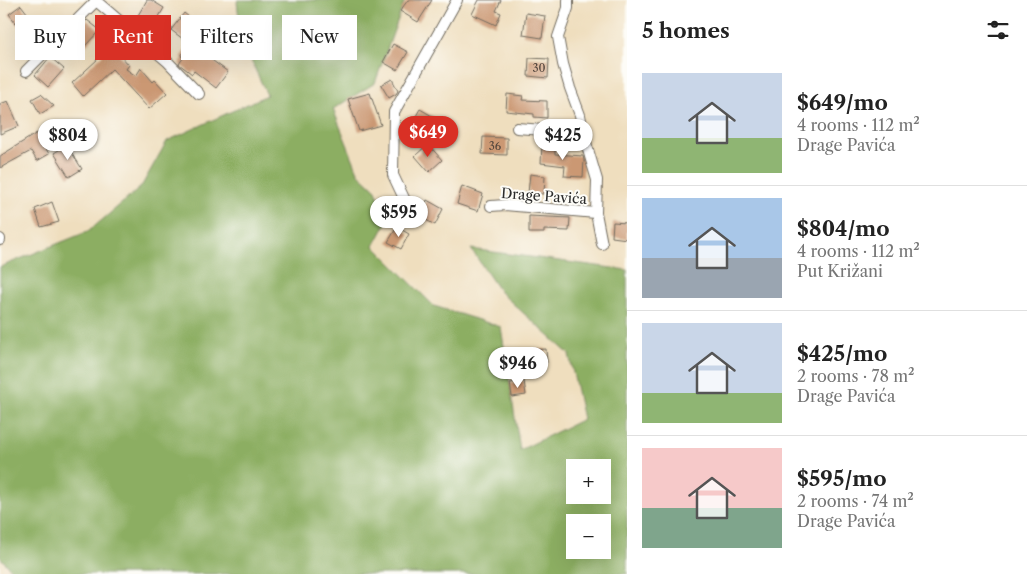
<!DOCTYPE html>
<meta charset="utf-8">
<style>
:root{--surface:#fff;--page:#f6f6f6;--text:#222;--muted:#767676;--line:#e0e0e0;--accent:#d93025}
body{margin:0;font-family:"Libre Caslon Text",serif;background:var(--page);color:var(--text);height:100vh;display:flex;flex-direction:column;font-size:19px;white-space:nowrap}
*{box-sizing:border-box;margin:0}
p{font-size:16px;color:var(--muted)}
.icon{flex:none;width:28px;height:28px;fill:none;stroke:currentColor;stroke-width:2;stroke-linecap:round;stroke-linejoin:round}
.map{position:relative;flex:1;overflow:hidden}
.drawer{display:flex;flex-direction:column;background:var(--surface);width:400px}
.drawer>*{flex:none}
.guide{position:absolute;left:15px;top:15px;width:475px;height:45px;display:flex;gap:10px}
.buttons{position:absolute;left:566px;top:459px;display:grid;gap:10px}
.buttons a{display:grid;place-items:center;width:45px;height:45px;border-radius:0px;background:var(--surface);box-shadow:0 5px 20px #0002;font-size:25px}
.price{position:absolute;translate:-50% -42px;padding:0 11px;border-radius:18px;background:#fff;color:#222;font-size:16px;line-height:32px;filter:drop-shadow(0 1px 2px #0008)}
.price::after{content:'';position:absolute;left:50%;top:30px;width:15px;height:11px;margin-left:-8px;background:inherit;clip-path:polygon(0 0,100% 0,50% 100%)}
.price.current{background:var(--accent);color:#fff}
ul{padding:0;list-style:none}
li{display:flex;align-items:center;gap:15px;height:125px;padding:0 15px}
li+li{border-top:1px solid var(--line)}
li span{display:grid;place-items:center;flex:none;width:140px;height:100px;border-radius:0px;color:#555}
li>.icon{margin-inline-start:auto}
span .icon{width:60px;height:60px;fill:#fffc;stroke-width:1}
li b{font-size:21px}
h2{display:flex;justify-content:space-between;align-items:center;height:60px;padding:0 15px;font-size:21px}
.pill{padding:0 18px;border-radius:0px;background:var(--surface);box-shadow:0 5px 20px #0002;font-size:18px;line-height:45px}
.pill.current{background:var(--accent);color:#fff}
main{display:flex;flex:1;min-height:0}
.map>svg:first-child{display:block}
.forest{fill:#8cae62;stroke:#5c6c46;fill-rule:evenodd}
.building{fill:#cb9873}
.lines{fill:none;stroke-linecap:round;stroke-linejoin:round}
.minor-casing{stroke:#706a5e;stroke-width:12}
.minor{stroke:#fff;stroke-width:10}
.labels{text-anchor:middle;dominant-baseline:central;stroke-width:4;stroke-linejoin:round;paint-order:stroke}
.number-label{font-size:11px;fill:#53463d}
.street-label{font-size:14px;fill:#2b2b2b;stroke:#fdfcf7}
</style>
<main>
<div class="map">
<svg width="627" height="574" viewBox="0 0 627 574">
<rect width="100%" height="100%" fill="#fdfcf7"/>
<filter id="ink" filterUnits="userSpaceOnUse"><feTurbulence type="fractalNoise" baseFrequency=".02" numOctaves="2"/><feDisplacementMap in="SourceGraphic" scale="10" xChannelSelector="R" yChannelSelector="G"/><feConvolveMatrix kernelMatrix="1 2 1 2 8 2 1 2 1" color-interpolation-filters="sRGB"/></filter>
<filter id="wash" filterUnits="userSpaceOnUse"><feTurbulence type="fractalNoise" baseFrequency=".0096" numOctaves="4" result="noise"/><feDisplacementMap in="SourceGraphic" scale="20" xChannelSelector="R" yChannelSelector="G"/><feGaussianBlur stdDeviation="1.12" result="paint"/><feColorMatrix in="noise" values="0 0 0 0 0 0 0 0 0 0 0 0 0 0 0 0 0 1.4 0 .05"/><feComposite in="paint" operator="in"/></filter>
<g filter="url(#wash)">
<rect width="100%" height="100%" fill="#efdebe"/>
<path class="forest" d="M 238,0 L 405,0 L 375,83 L 333,109 L 359,174 L 376,190 L 387,222 L 374,246 L 434,306 L 501,327 L 520,450 L 583,419 L 569,354 L 500,292 L 471,249 L 627,270 L 627,574 L 15,574 L 0,557 L 0,267 L 89,231 L 141,187 L 167,141 L 267,95 L 242,41 L 237,2 ZM 575,468 L 602,468 L 602,495 L 575,495 ZM 575,522 L 602,522 L 602,550 L 575,550 Z"/>
<g id="blocks">
<path class="building" d="M 147,0 L 151,0 L 164,8 L 153,27 L 137,17 Z
M 408,0 L 432,0 L 418,22 L 400,11 Z
M 479,0 L 501,0 L 496,11 L 501,13 L 496,25 L 472,14 Z
M 21,5 L 31,18 L 19,27 L 9,14 Z
M 184,13 L 199,25 L 187,42 L 171,30 Z
M 526,13 L 545,16 L 542,38 L 523,35 Z
M 87,20 L 100,30 L 85,46 L 72,34 Z
M 190,44 L 228,72 L 216,88 L 194,71 L 192,74 L 179,64 L 183,58 L 181,56 Z
M 393,44 L 408,52 L 397,70 L 383,62 Z
M 112,46 L 129,65 L 126,69 L 136,76 L 141,68 L 153,82 L 155,80 L 167,93 L 149,109 L 112,69 L 83,96 L 72,83 Z
M 50,57 L 64,69 L 48,87 L 35,75 Z
M 529,58 L 549,59 L 548,78 L 528,76 Z
M 392,79 L 398,91 L 396,94 L 389,98 L 381,85 Z
M 370,93 L 381,125 L 359,131 L 348,99 Z
M 41,94 L 54,106 L 40,114 L 32,99 Z
M 507,94 L 523,96 L 522,100 L 547,101 L 547,118 L 534,117 L 534,114 L 506,111 Z
M 8,101 L 19,126 L 0,134 L 0,104 Z
M 420,109 L 439,120 L 431,135 L 412,123 Z
M 37,133 L 49,154 L 37,161 L 31,151 L 0,168 L 0,156 Z
M 483,137 L 507,138 L 507,155 L 482,154 Z
M 428,144 L 442,160 L 429,172 L 415,156 Z
M 542,144 L 555,145 L 555,154 L 583,156 L 584,160 L 583,177 L 564,176 L 565,166 L 541,163 Z
M 67,145 L 82,169 L 69,177 L 54,153 Z
M 530,174 L 545,176 L 544,194 L 528,193 Z
M 462,186 L 483,194 L 478,211 L 457,204 Z
M 427,200 L 443,209 L 435,225 L 419,216 Z
M 52,202 L 59,222 L 41,227 L 35,209 Z
M 529,216 L 570,218 L 569,231 L 544,230 L 544,233 L 529,233 Z
M 613,222 L 627,223 L 627,239 L 612,237 Z
M 397,227 L 409,234 L 401,249 L 388,242 Z
M 546,349 L 547,363 L 531,364 L 530,350 Z
M 524,381 L 526,395 L 512,397 L 510,383 Z"/>
</g>
</g>
<g filter="url(#ink)">
<use href="#blocks" fill-opacity="0" stroke="#706a5e" stroke-width="1"/>
<g class="lines">
<g class="minor-casing">
<path id="minor" d="M 95,0 L 168,62 L 199,94
M 568,0 L 568,8 L 558,37 L 563,64 L 570,88 L 580,115 L 584,136 L 597,180 L 596,213 L 602,244
M 26,71 L 96,1
M 517,128 L 543,130 L 584,136
M 491,206 L 505,205 L 596,213
M 411,213 L 393,175 L 394,112 L 457,0
M 0,239 L 0,240"/>
</g>
<use href="#minor" class="minor"/>
</g>
</g>
<g class="labels">
<g class="number-label">
<text x="539" y="68">30</text>
<text x="495" y="146">36</text>
</g>
<g class="street-label">
<text transform="translate(544 196) rotate(4)">Drage Pavića</text>
</g>
</g>
</svg>
<div class="buttons">
<a>+</a>
<a>−</a>
</div>
<b class="price current" style="left:428px;top:158px">$649</b>
<b class="price" style="left:68px;top:161px">$804</b>
<b class="price" style="left:563px;top:161px">$425</b>
<b class="price" style="left:399px;top:238px">$595</b>
<b class="price" style="left:518px;top:389px">$946</b>
<div class="guide">
<a class="pill">Buy</a>
<a class="pill current">Rent</a>
<a class="pill">Filters</a>
<a class="pill">New</a>
</div>
</div>
<section class="drawer">
<h2>5 homes<svg class="icon" aria-label="filters" viewBox="0 0 24 24"><path d="M4 7h16M4 17h16"/><circle cx="9" cy="7" r="2"/><circle cx="15" cy="17" r="2"/></svg></h2>
<ul>
<li><span style="background:linear-gradient(#c9d6e8 65%,#8fb573 0)"><svg class="icon" aria-label="home" viewBox="0 0 24 24"><path d="M3 11l9-7 9 7M6 9v11h12V9"/></svg></span><div><b>$649/mo</b><p>4 rooms · 112 m²</p><p>Drage Pavića</p></div></li>
<li><span style="background:linear-gradient(#a9c7e8 60%,#9aa5b1 0)"><svg class="icon" aria-label="home" viewBox="0 0 24 24"><path d="M3 11l9-7 9 7M6 9v11h12V9"/></svg></span><div><b>$804/mo</b><p>4 rooms · 112 m²</p><p>Put Križani</p></div></li>
<li><span style="background:linear-gradient(#c9d6e8 70%,#8fb573 0)"><svg class="icon" aria-label="home" viewBox="0 0 24 24"><path d="M3 11l9-7 9 7M6 9v11h12V9"/></svg></span><div><b>$425/mo</b><p>2 rooms · 78 m²</p><p>Drage Pavića</p></div></li>
<li><span style="background:linear-gradient(#f6c9c9 60%,#7fa58c 0)"><svg class="icon" aria-label="home" viewBox="0 0 24 24"><path d="M3 11l9-7 9 7M6 9v11h12V9"/></svg></span><div><b>$595/mo</b><p>2 rooms · 74 m²</p><p>Drage Pavića</p></div></li>
</ul>
</section>
</main>
